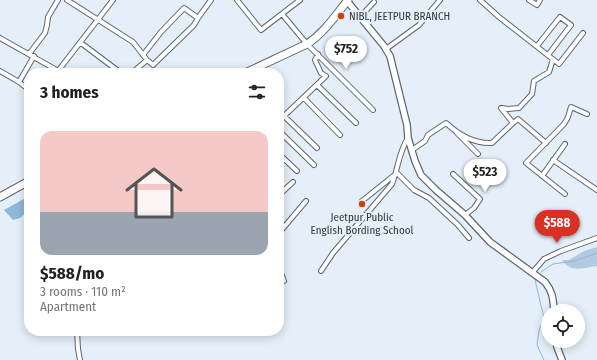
<!DOCTYPE html>
<meta charset="utf-8">
<style>
:root{--surface:#fff;--page:#f2f2f2;--text:#202124;--muted:#757577;--accent:#d93025}
body{margin:0;font-family:"Fira Sans Condensed",sans-serif;background:var(--page);color:var(--text);height:100vh;display:flex;flex-direction:column;font-size:15px;white-space:nowrap}
*{box-sizing:border-box;margin:0}
p{font-size:13px;color:var(--muted)}
.icon{flex:none;width:22px;height:22px;fill:none;stroke:currentColor;stroke-width:2;stroke-linecap:round;stroke-linejoin:round}
.map{position:relative;flex:1;overflow:hidden}
.details{position:absolute;left:24px;top:68px;width:260px;height:268px;display:flex;flex-direction:column;background:var(--surface);border-radius:16px;box-shadow:0 2px 10px #0003}
.details>*{flex:none}
.buttons{position:absolute;left:541px;top:304px;display:grid;gap:8px}
.buttons a{display:grid;place-items:center;width:44px;height:44px;border-radius:50%;background:var(--surface);box-shadow:0 2px 10px #0003;font-size:20px}
.price{position:absolute;translate:-50% -34px;padding:0 9px;border-radius:14px;background:#fff;color:#222;font-size:13px;line-height:26px;filter:drop-shadow(0 1px 2px #0008)}
.price::after{content:'';position:absolute;left:50%;top:24px;width:12px;height:9px;margin-left:-6px;background:inherit;clip-path:polygon(0 0,100% 0,50% 100%)}
.price.active{background:var(--accent);color:#fff}
ul{padding:0;list-style:none}
li{display:grid;align-content:center;gap:8px;height:212px;padding:0 16px}
li span{display:grid;place-items:center;height:124px;border-radius:12px;color:#555}
li>.icon{margin-inline-start:auto}
span .icon{width:72px;height:72px;fill:#fffc;stroke-width:1}
li b{font-size:17px}
h2{display:flex;justify-content:space-between;align-items:center;height:48px;padding:0 16px;font-size:17px}
.map>svg:first-child{display:block}
.green{fill:#b3cbe2}
.water{fill:#90b6da}
.lines{fill:none;stroke-linecap:round;stroke-linejoin:round}
.stream{stroke:#90b6da;stroke-width:1}
.street-casing{stroke:#5e676f;stroke-width:6}
.secondary-casing{stroke:#5e676f;stroke-width:8}
.highway-casing{stroke:#5e676f;stroke-width:9}
.street{stroke:#fff;stroke-width:4}
.secondary{stroke:#fff;stroke-width:5.5}
.highway{stroke:#fff;stroke-width:7}
.poi-dot{fill:#ca430d;stroke:#e5eff9;stroke-width:1.5}
.labels{text-anchor:middle;dominant-baseline:central;stroke-width:4;stroke-linejoin:round;paint-order:stroke}
.poi-label{font-size:11px;fill:#34383c;stroke:#e5eff9;text-anchor:start}
</style>
<div class="map">
<svg width="597" height="360" viewBox="0 0 597 360">
<rect width="100%" height="100%" fill="#e5eff9"/>
<path class="green" d="M 597,247 L 597,266 C 583,268 570,273 562,260 L 569,260 L 584,251 Z"/>
<path class="water" d="M 29,196 L 29,214 L 27,212 L 20,218 L 13,220 L 4,210 Z"/>
<g class="lines">
<path class="stream" d="M 541,272 L 553,264 L 575,261 L 597,253
M 535,280 L 544,318 L 539,330 L 537,345 L 544,360"/>
<g class="street-casing">
<path id="street" d="M 67,0 L 133,42 L 147,60 L 153,65 L 194,25 L 198,18
M 237,0 L 261,30 L 300,0
M 480,0 L 499,17 L 559,64 L 583,33
M 529,0 L 537,5 L 540,0
M 282,14 L 307,44 L 373,110
M 360,17 L 374,2
M 0,38 L 62,73
M 81,43 L 121,73
M 537,46 L 560,17 L 571,25 L 548,55
M 386,49 L 419,25 L 440,0
M 29,54 L 45,33 L 47,25 L 48,17 L 58,0
M 143,55 L 161,32 L 184,8 L 198,18 L 211,0
M 0,71 L 19,82 L 29,90
M 58,71 L 113,0
M 132,73 L 147,60
M 19,82 L 34,56
M 317,85 L 356,123
M 304,98 L 340,135
M 502,108 L 508,109 L 519,108 L 532,94 L 534,81 L 549,72 L 553,59
M 284,116 L 317,148
M 279,120 L 284,116 L 326,76 L 321,73 L 315,60 L 318,54
M 513,123 L 518,119 L 546,143
M 279,131 L 314,165
M 457,133 L 478,154
M 412,150 L 425,141 L 428,135 L 446,123 C 459,135 474,144 492,143 L 513,123 L 501,108
M 279,154 L 297,171
M 553,160 L 597,190
M 453,174 L 480,199 L 474,208 L 465,215
M 542,176 L 565,144
M 565,194 L 526,163 L 564,124 C 570,116 568,115 571,107 L 587,114
M 279,195 L 293,182
M 362,201 L 397,173 L 414,190 L 429,198 L 458,225 L 469,238
M 279,233 L 306,201
M 321,271 L 333,253 L 392,184 C 398,169 399,151 408,138
M 279,272 L 281,273 L 284,281
M 532,273 L 544,259 L 561,251 L 597,238
M 77,331 L 78,349 L 80,360
M 206,332 L 207,331"/>
</g>
<g class="secondary-casing">
<path id="secondary" d="M 347,1 L 384,46 L 390,56 L 407,125 L 408,138 L 415,161 L 421,175 L 436,190 L 465,215 L 490,242 L 545,282 C 553,292 553,299 554,311
M 556,341 L 557,347 L 562,360"/>
</g>
<g class="highway-casing">
<path id="highway" d="M 245,73 L 307,44 C 324,33 335,16 348,0
M 0,197 L 29,181"/>
</g>
<use href="#street" class="street"/>
<use href="#secondary" class="secondary"/>
<use href="#highway" class="highway"/>
</g>
<g class="poi-dot">
<circle cx="341" cy="16" r="4"/>
<circle cx="362" cy="204" r="4"/>
</g>
<g class="labels">
<g class="poi-label">
<text x="349" y="16">NIBL, JEETPUR BRANCH</text>
<text x="362" y="217" text-anchor="middle">Jeetpur Public<tspan x="362" dy="13">English Bording School</tspan></text>
</g>
</g>
</svg>
<div class="buttons">
<a><svg class="icon" aria-label="locate" viewBox="0 0 24 24"><circle cx="12" cy="12" r="6"/><path d="M12 2v4M12 18v4M2 12h4M18 12h4"/></svg></a>
</div>
<b class="price" style="left:346px;top:70px">$752</b>
<b class="price" style="left:485px;top:193px">$523</b>
<b class="price active" style="left:557px;top:244px">$588</b>
<section class="details">
<h2>3 homes<svg class="icon" aria-label="filters" viewBox="0 0 24 24"><path d="M4 7h16M4 17h16"/><circle cx="9" cy="7" r="2"/><circle cx="15" cy="17" r="2"/></svg></h2>
<ul>
<li><span style="background:linear-gradient(#f6c9c9 65%,#9aa5b1 0)"><svg class="icon" aria-label="home" viewBox="0 0 24 24"><path d="M3 11l9-7 9 7M6 9v11h12V9"/></svg></span><div><b>$588/mo</b><p>3 rooms · 110 m²</p><p>Apartment</p></div></li>
</ul>
</section>
</div>
